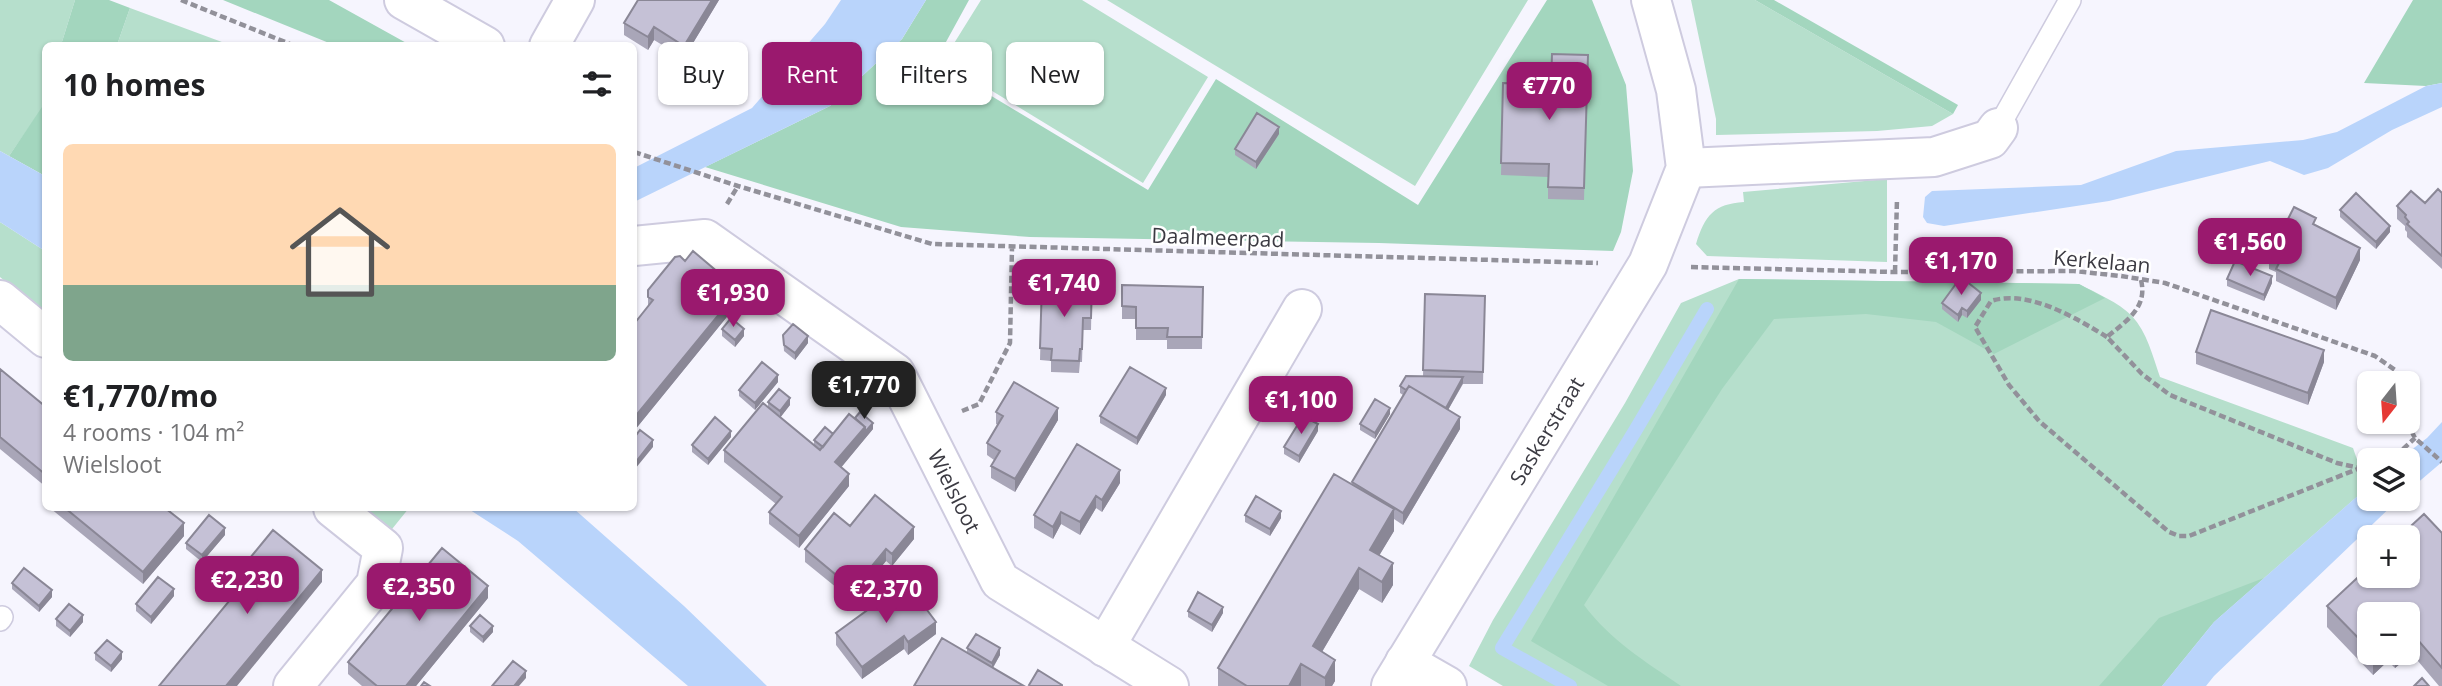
<!DOCTYPE html>
<meta charset="utf-8">
<style>
:root{--surface:#fff;--page:#f2f2f2;--text:#202124;--muted:#757577;--line:#e0e0e0;--accent:#9a196e}
body{margin:0;font-family:"Open Sans",sans-serif;background:var(--page);color:var(--text);height:100vh;display:flex;flex-direction:column;font-size:26px;white-space:nowrap}
*{box-sizing:border-box;margin:0}
p{font-size:23px;color:var(--muted)}
.icon{flex:none;width:38px;height:38px;fill:none;stroke:currentColor;stroke-width:2;stroke-linecap:round;stroke-linejoin:round}
.map{position:relative;flex:1;overflow:hidden}
.sheet{position:absolute;left:42px;top:42px;width:595px;height:469px;display:flex;flex-direction:column;background:var(--surface);border-radius:10px;box-shadow:0 2px 5px #0004}
.sheet>*{flex:none}
.banner{position:absolute;left:658px;top:42px;width:665px;height:63px;display:flex;gap:14px}
.needle{width:46px;rotate:197deg}
.buttons{position:absolute;left:2357px;top:371px;display:grid;gap:14px}
.buttons a{display:grid;place-items:center;width:63px;height:63px;border-radius:10px;background:var(--surface);box-shadow:0 2px 5px #0004;font-size:35px}
.price{position:absolute;translate:-50% -60px;padding:0 16px;border-radius:14px;background:var(--accent);color:#fff;font-size:23px;line-height:46px;filter:drop-shadow(0 2px 4px #0008)}
.price::after{content:'';position:absolute;left:50%;top:42px;width:21px;height:16px;margin-left:-10px;background:inherit;clip-path:polygon(0 0,100% 0,50% 100%)}
.price.selected{background:#222;color:#fff}
ul{padding:0;list-style:none}
li{display:grid;align-content:center;gap:14px;height:371px;padding:0 21px}
li+li{border-top:2px solid var(--line)}
li span{display:grid;place-items:center;height:217px;border-radius:10px;color:#555}
li>.icon{margin-inline-start:auto}
span .icon{width:126px;height:126px;fill:#fffc;stroke-width:1}
li b{font-size:30px}
h2{display:flex;justify-content:space-between;align-items:center;height:84px;padding:0 21px;font-size:30px}
.chip{padding:0 24px;border-radius:10px;background:var(--surface);box-shadow:0 2px 5px #0004;font-size:24px;line-height:63px}
.chip.selected{background:var(--accent);color:#fff}
.map>svg:first-child{display:block}
.green{fill:#b6dfcc}
.forest{fill:#a3d6be}
.water{fill:#b9d4fb}
.lines{fill:none;stroke-linecap:round;stroke-linejoin:round}
.stream{stroke:#b9d4fb;stroke-width:14}
.service-casing{stroke:#cecbdf;stroke-width:24}
.minor-casing{stroke:#cecbdf;stroke-width:42}
.path{stroke:#92919a;stroke-width:4.5;stroke-dasharray:7 3.5;stroke-linecap:butt}
.service{stroke:#fff;stroke-width:21}
.minor{stroke:#fff;stroke-width:38}
.wall{fill:#a9a6b8;fill-rule:evenodd}
.shaded-wall{fill:#8a8796}
.building{fill:#c5c1d6;stroke:#8a8796;stroke-width:2}
.labels{text-anchor:middle;dominant-baseline:central;stroke-width:5;stroke-linejoin:round;paint-order:stroke}
.street-label{font-size:21px;fill:#3b3a42;stroke:#fff}
</style>
<div class="map">
<svg width="2442" height="686" viewBox="0 0 2442 686">
<rect width="100%" height="100%" fill="#f6f5fe"/>
<path class="green" d="M 0,0 L 75,0 L 61,45 L 46,46 L 46,97 L 43,107 L 9,156 L 0,151 Z
M 981,0 L 1082,0 L 1208,77 L 1143,183 L 943,61 Z
M 1107,0 L 1528,0 L 1415,186 Z
M 1691,0 L 1755,0 L 1953,114 L 1932,126 L 1877,131 L 1716,135 L 1716,119 Z
M 130,8 L 230,45 L 117,45 Z
M 1887,179 L 1887,262 L 1707,256 L 1696,244 C 1705,215 1714,204 1744,202 L 1743,192 Z
M 0,222 L 45,251 L 45,315 L 0,277 Z
M 1739,279 L 2079,284 C 2096,293 2118,302 2132,316 C 2147,332 2153,357 2160,377 L 2353,448 L 2367,488 L 2214,622 L 2162,686 L 1503,686 L 1469,666 L 1493,620 L 1625,403 L 1681,303 Z
M 345,508 L 409,508 L 384,539 Z"/>
<path class="forest" d="M 75,0 L 109,0 L 130,8 L 117,45 L 61,45 Z
M 223,0 L 329,0 L 410,45 L 334,45 Z
M 926,0 L 969,0 L 935,62 L 1148,190 L 1216,79 L 1418,205 L 1547,0 L 1592,0 L 1626,85 L 1633,171 L 1621,232 L 1613,251 L 1379,243 L 1030,237 L 901,227 L 705,167 L 830,106 L 902,39 Z
M 1755,0 L 1774,0 L 1958,105 L 1953,114 Z
M 2413,0 L 2442,0 L 2442,83 L 2426,86 L 2364,83 Z
M 45,97 L 46,176 L 45,176 L 9,156 L 42,107 Z
M 1739,279 L 2079,284 L 2105,298 L 1994,354 L 1936,322 L 1866,314 L 1774,319 L 1722,389 L 1584,605 C 1610,640 1646,662 1681,686 L 1608,686 L 1531,641 Z
M 2264,578 L 2214,622 L 2162,686 L 2099,686 L 2159,618 Z"/>
<path class="water" d="M 841,0 L 926,0 L 902,39 L 830,106 L 634,202 L 634,168 L 752,108 L 825,24 Z
M 2442,83 L 2442,107 L 2392,130 L 2328,168 L 2304,175 L 2270,161 L 2109,201 L 1944,226 L 1927,223 L 1923,217 L 1925,197 L 1932,191 L 2081,185 L 2176,151 L 2303,140 L 2337,132 L 2426,86 Z
M 0,151 L 45,176 L 45,251 L 0,222 Z
M 2442,422 L 2442,462 L 2408,491 L 2408,460 L 2398,460 L 2427,438 Z
M 2369,486 L 2370,499 L 2399,499 L 2214,676 L 2206,686 L 2162,686 L 2214,622 Z
M 467,508 L 573,508 L 684,606 L 767,686 L 688,686 L 518,541 Z"/>
<g class="lines">
<path class="stream" d="M 1570,686 L 1502,648 L 1635,431 L 1707,309"/>
<g class="service-casing">
<path id="service" d="M 1998,128 L 2070,0
M 0,620 L 2,617"/>
</g>
<g class="minor-casing">
<g id="minor">
<path d="M 404,0 L 485,46"/>
<path d="M 549,46 L 575,0"/>
<path d="M 1686,168 L 1934,157 L 1990,139 L 1998,128"/>
<path id="s1" d="M 634,246 L 705,239 L 895,373 L 1000,581 L 1169,686"/>
<path d="M 0,300 L 46,338"/>
<path d="M 1105,647 L 1302,309"/>
<path d="M 1405,662 L 1447,686"/>
<path d="M 293,686 L 376,584 L 383,548 L 333,508"/>
<path id="s2" d="M 1391,686 L 1648,264 L 1686,168 L 1676,90 L 1651,0"/>
</g>
</g>
<path class="path" d="M 181,0 L 295,46
M 634,152 L 738,186 L 932,244 L 1598,263
M 727,204 L 738,186
M 1691,267 L 1895,272 L 2074,271 L 2121,276 L 2165,283 L 2375,356 L 2395,370 L 2403,383
M 1895,272 L 1897,199
M 2141,280 C 2148,308 2126,321 2107,337 L 2142,374 L 2170,395 L 2337,463 L 2360,468 L 2370,465
M 2107,337 C 2076,318 2028,289 1991,301 L 1975,327 L 2009,385 L 2039,421 L 2169,532 L 2179,536 L 2189,536 L 2360,468
M 962,411 L 979,404 L 1010,343 L 1012,247
M 2407,422 L 2415,438 L 2442,462
M 2385,460 L 2402,450 L 2415,438"/>
<use href="#service" class="service"/>
<use href="#minor" class="minor"/>
</g>
<path class="wall" d="M 638,0 L 719,0 L 684,58 L 654,40 L 648,50 L 624,35 L 624,23 Z
M 1588,55 L 1584,200 L 1548,199 L 1548,177 L 1501,175 L 1503,83 L 1551,84 Z
M 1279,134 L 1256,169 L 1235,155 L 1235,149 Z
M 2442,193 L 2442,269 L 2407,237 L 2407,232 L 2405,230 L 2405,226 L 2397,219 L 2397,206 L 2425,203 Z
M 2340,210 L 2390,232 L 2376,249 L 2340,217 Z
M 2316,225 L 2360,260 L 2336,310 L 2276,281 L 2276,272 L 2269,269 L 2269,257 Z
M 685,261 L 739,302 L 634,431 L 634,324 L 648,306 L 648,290 Z
M 2227,279 L 2272,283 L 2264,301 L 2227,286 Z
M 1042,283 L 1092,284 L 1091,330 L 1083,330 L 1082,362 L 1080,362 L 1079,373 L 1051,372 L 1051,361 L 1040,360 Z
M 1122,285 L 1203,287 L 1202,349 L 1167,349 L 1167,340 L 1136,340 L 1136,319 L 1122,319 Z
M 1425,294 L 1485,296 L 1483,384 L 1463,384 L 1448,410 L 1460,429 L 1403,525 L 1394,519 L 1394,531 L 1379,555 L 1393,585 L 1382,603 L 1359,589 L 1322,652 L 1335,681 L 1332,686 L 1218,686 L 1218,668 L 1352,485 L 1352,482 L 1403,395 L 1400,393 L 1400,386 L 1423,376 Z
M 1981,300 L 1967,318 L 1962,315 L 1958,322 L 1942,309 L 1942,303 Z
M 722,329 L 744,336 L 735,347 L 722,336 Z
M 783,335 L 808,343 L 795,360 L 784,351 Z
M 2196,352 L 2324,362 L 2308,405 L 2196,364 Z
M 0,369 L 46,407 L 46,487 L 0,449 Z
M 778,382 L 755,410 L 739,396 L 739,390 Z
M 1166,395 L 1137,445 L 1100,423 L 1100,416 Z
M 768,402 L 790,405 L 780,417 L 814,445 L 814,440 L 833,434 L 855,418 L 873,429 L 841,467 L 849,486 L 799,548 L 769,524 L 769,512 L 776,504 L 724,462 L 724,450 L 768,407 Z
M 996,412 L 1058,420 L 1015,492 L 991,478 L 991,466 L 994,460 L 987,455 L 987,443 L 998,425 L 996,424 Z
M 1390,414 L 1375,439 L 1360,430 L 1360,424 Z
M 1318,431 L 1299,463 L 1284,454 L 1284,447 Z
M 731,437 L 708,465 L 692,452 L 692,445 Z
M 1120,483 L 1102,512 L 1096,508 L 1080,535 L 1061,524 L 1053,539 L 1034,528 L 1034,515 Z
M 50,508 L 165,508 L 184,536 L 143,584 Z
M 1245,515 L 1281,518 L 1270,536 L 1245,522 Z
M 850,526 L 914,539 L 892,566 L 886,561 L 853,601 L 805,562 L 805,549 Z
M 2442,533 L 2442,686 L 2439,686 L 2412,654 L 2395,668 L 2388,661 L 2373,675 L 2327,627 L 2327,606 ZM 2370,614 L 2408,653 L 2370,653 Z
M 225,535 L 202,562 L 186,549 L 186,543 Z
M 245,564 L 322,582 L 248,578 L 245,576 Z
M 12,583 L 52,597 L 39,612 L 12,589 Z
M 174,596 L 151,624 L 136,611 L 136,604 Z
M 488,598 L 416,686 L 362,686 L 348,674 L 348,662 Z
M 1188,611 L 1223,613 L 1212,632 L 1188,617 Z
M 56,619 L 83,622 L 70,637 L 56,626 Z
M 470,626 L 493,632 L 483,643 L 470,632 Z
M 836,633 L 936,634 L 908,655 L 904,649 L 862,679 L 836,645 Z
M 967,648 L 1000,655 L 993,668 L 967,652 Z
M 95,653 L 122,659 L 111,672 L 95,660 Z"/>
<path class="shaded-wall" d="M 712,0 L 719,0 L 684,58 L 684,46 Z
M 654,27 L 654,40 L 648,50 L 648,37 Z
M 1279,127 L 1279,134 L 1256,169 L 1256,162 Z
M 2390,226 L 2390,232 L 2376,249 L 2376,242 Z
M 2360,248 L 2360,260 L 2336,310 L 2336,298 Z
M 2272,276 L 2272,283 L 2264,301 L 2264,295 Z
M 739,290 L 739,302 L 634,431 L 634,418 Z
M 1981,293 L 1981,300 L 1967,318 L 1967,311 Z
M 1962,308 L 1962,315 L 1958,322 L 1958,315 Z
M 744,329 L 744,336 L 735,347 L 735,340 Z
M 808,336 L 808,343 L 795,360 L 795,353 Z
M 2324,350 L 2324,362 L 2308,405 L 2308,393 Z
M 778,375 L 778,382 L 755,410 L 755,403 Z
M 1463,377 L 1463,383 L 1443,419 L 1443,412 Z
M 1166,388 L 1166,395 L 1137,445 L 1137,438 Z
M 790,398 L 790,405 L 780,418 L 780,411 Z
M 1058,408 L 1058,420 L 1015,492 L 1015,479 Z
M 1390,408 L 1390,414 L 1375,439 L 1375,433 Z
M 1460,417 L 1460,429 L 1403,525 L 1403,513 Z
M 873,423 L 873,429 L 835,475 L 835,462 L 865,427 Z
M 1318,424 L 1318,431 L 1299,463 L 1299,456 Z
M 731,431 L 731,437 L 708,465 L 708,459 Z
M 653,440 L 653,447 L 635,469 L 635,463 Z
M 1120,470 L 1120,483 L 1102,512 L 1102,500 Z
M 849,474 L 849,486 L 799,548 L 799,536 Z
M 1096,496 L 1096,508 L 1080,535 L 1080,522 Z
M 1394,509 L 1394,531 L 1370,571 L 1370,550 Z
M 1281,511 L 1281,518 L 1270,536 L 1270,529 Z
M 1061,512 L 1061,524 L 1053,539 L 1053,527 Z
M 184,523 L 184,536 L 143,584 L 143,572 Z
M 914,527 L 914,539 L 892,566 L 892,554 Z
M 225,528 L 225,535 L 202,562 L 202,555 Z
M 886,549 L 886,561 L 853,601 L 853,589 Z
M 1393,563 L 1393,585 L 1382,603 L 1382,582 Z
M 1359,568 L 1359,589 L 1313,667 L 1313,646 Z
M 322,570 L 322,582 L 237,686 L 226,686 Z
M 488,586 L 488,598 L 416,686 L 406,686 Z
M 174,589 L 174,596 L 151,624 L 151,617 Z
M 52,590 L 52,597 L 39,612 L 39,606 Z
M 1223,607 L 1223,613 L 1212,632 L 1212,625 Z
M 83,615 L 83,622 L 70,637 L 70,631 Z
M 936,622 L 936,634 L 908,655 L 908,642 Z
M 493,626 L 493,632 L 483,643 L 483,637 Z
M 2412,633 L 2412,654 L 2395,668 L 2395,653 L 2408,653 L 2408,636 Z
M 904,636 L 904,649 L 862,679 L 862,667 Z
M 1000,648 L 1000,655 L 992,669 L 992,663 Z
M 122,652 L 122,659 L 111,672 L 111,666 Z
M 2374,653 L 2388,653 L 2388,661 L 2373,675 L 2373,654 Z
M 1335,660 L 1335,681 L 1332,686 L 1325,686 L 1325,678 Z
M 1301,664 L 1301,686 L 1289,686 Z
M 526,671 L 526,678 L 519,686 L 514,686 Z"/>
<path class="building" d="M 638,0 L 712,0 L 684,46 L 654,27 L 648,37 L 624,23 Z
M 1552,54 L 1588,55 L 1584,188 L 1548,187 L 1549,164 L 1501,163 L 1503,83 L 1551,84 Z
M 1257,113 L 1279,127 L 1256,162 L 1235,149 Z
M 2438,189 L 2442,193 L 2442,256 L 2407,224 L 2409,222 L 2405,217 L 2406,215 L 2397,206 L 2411,191 L 2425,203 Z
M 2356,193 L 2390,226 L 2376,242 L 2340,210 Z
M 2294,207 L 2316,218 L 2313,224 L 2360,248 L 2336,298 L 2276,269 L 2280,261 L 2269,257 Z
M 693,251 L 739,290 L 634,418 L 634,324 L 653,300 L 648,297 L 648,290 L 675,257 L 680,256 L 685,261 Z
M 2235,261 L 2272,276 L 2264,295 L 2227,279 Z
M 1961,277 L 1981,293 L 1967,311 L 1962,308 L 1958,315 L 1942,303 Z
M 1042,283 L 1092,284 L 1091,318 L 1083,318 L 1082,349 L 1080,349 L 1079,361 L 1051,360 L 1052,349 L 1040,348 Z
M 1122,285 L 1203,287 L 1202,337 L 1167,337 L 1168,328 L 1136,328 L 1136,307 L 1122,306 Z
M 1425,294 L 1485,296 L 1483,372 L 1423,370 Z
M 2211,310 L 2324,350 L 2308,393 L 2196,352 Z
M 731,318 L 744,329 L 735,340 L 722,329 Z
M 793,324 L 808,336 L 795,353 L 784,345 L 783,335 Z
M 762,362 L 778,375 L 755,403 L 739,390 Z
M 1130,367 L 1166,388 L 1137,438 L 1100,416 Z
M 0,369 L 46,407 L 46,475 L 0,437 Z
M 1406,376 L 1463,377 L 1446,408 L 1409,386 L 1406,390 L 1400,386 Z
M 1014,382 L 1058,408 L 1015,479 L 991,466 L 1000,451 L 987,443 L 1003,416 L 996,412 Z
M 1409,386 L 1460,417 L 1403,513 L 1352,482 Z
M 779,389 L 790,398 L 780,411 L 768,402 Z
M 1375,399 L 1390,408 L 1375,433 L 1360,424 Z
M 763,403 L 820,450 L 849,414 L 865,427 L 835,462 L 849,474 L 799,536 L 769,512 L 782,497 L 724,450 Z
M 860,412 L 873,423 L 865,432 L 865,427 L 855,418 Z
M 1303,416 L 1318,424 L 1299,456 L 1284,447 Z
M 715,417 L 731,431 L 708,459 L 692,445 Z
M 825,427 L 833,434 L 823,447 L 814,440 Z
M 640,430 L 653,440 L 635,463 L 634,462 L 634,438 Z
M 1077,444 L 1120,470 L 1102,500 L 1096,496 L 1080,522 L 1061,512 L 1053,527 L 1034,515 Z
M 1334,474 L 1394,509 L 1370,550 L 1393,563 L 1382,582 L 1359,568 L 1313,646 L 1335,660 L 1325,678 L 1301,664 L 1289,686 L 1247,686 L 1218,668 Z
M 875,495 L 914,527 L 892,554 L 886,549 L 853,589 L 805,549 L 834,513 L 850,526 Z
M 1256,496 L 1281,511 L 1270,529 L 1245,515 Z
M 65,508 L 165,508 L 184,523 L 143,572 Z
M 2424,514 L 2442,533 L 2442,668 L 2412,633 L 2408,636 L 2408,614 L 2370,614 L 2370,650 L 2327,606 L 2370,566 L 2370,576 L 2408,576 L 2408,537 L 2399,537 Z
M 209,515 L 225,528 L 202,555 L 186,543 Z
M 273,530 L 322,570 L 226,686 L 159,686 L 254,571 L 245,564 Z
M 442,548 L 488,586 L 406,686 L 377,686 L 348,662 Z
M 24,568 L 52,590 L 39,606 L 12,583 Z
M 158,577 L 174,589 L 151,617 L 136,604 Z
M 906,582 L 936,622 L 908,642 L 904,636 L 862,667 L 836,633 Z
M 1198,592 L 1223,607 L 1212,625 L 1188,611 Z
M 69,604 L 83,615 L 70,631 L 56,619 Z
M 480,615 L 493,626 L 483,637 L 470,626 Z
M 976,634 L 1000,648 L 992,663 L 967,648 Z
M 942,638 L 1024,686 L 914,686 Z
M 107,640 L 122,652 L 111,666 L 95,653 Z
M 513,661 L 526,671 L 514,686 L 492,686 Z
M 1038,670 L 1062,685 L 1062,686 L 1031,686 L 1029,685 Z
M 2422,678 L 2429,686 L 2414,686 Z
M 424,682 L 430,686 L 421,686 Z"/>
<g class="labels">
<g class="street-label">
<text transform="translate(1218 237) rotate(2)">Daalmeerpad</text>
<text transform="translate(2102 261) rotate(5)">Kerkelaan</text>
<text stroke="none"><textPath href="#s2" startOffset="299">Saskerstraat</textPath></text>
<text stroke="none"><textPath href="#s1" startOffset="436">Wielsloot</textPath></text>
</g>
</g>
</svg>
<div class="buttons">
<a><svg class="needle" viewBox="-14 -14 28 28"><path d="M0-13l5 13h-10z" fill="#e53935"/><path d="M0 13l5-13h-10z" fill="#757577"/></svg></a>
<a><svg class="icon" aria-label="layers" viewBox="0 0 24 24"><path d="M12 4l9 5-9 5-9-5zM3 14l9 5 9-5"/></svg></a>
<a>+</a>
<a>−</a>
</div>
<b class="price" style="left:1549px;top:122px">€770</b>
<b class="price" style="left:2250px;top:278px">€1,560</b>
<b class="price" style="left:1961px;top:297px">€1,170</b>
<b class="price" style="left:1064px;top:319px">€1,740</b>
<b class="price" style="left:733px;top:329px">€1,930</b>
<b class="price selected" style="left:864px;top:421px">€1,770</b>
<b class="price" style="left:1301px;top:436px">€1,100</b>
<b class="price" style="left:247px;top:616px">€2,230</b>
<b class="price" style="left:419px;top:623px">€2,350</b>
<b class="price" style="left:886px;top:625px">€2,370</b>
<div class="banner">
<a class="chip">Buy</a>
<a class="chip selected">Rent</a>
<a class="chip">Filters</a>
<a class="chip">New</a>
</div>
<section class="sheet">
<h2>10 homes<svg class="icon" aria-label="filters" viewBox="0 0 24 24"><path d="M4 7h16M4 17h16"/><circle cx="9" cy="7" r="2"/><circle cx="15" cy="17" r="2"/></svg></h2>
<ul>
<li><span style="background:linear-gradient(#ffd9b3 65%,#7fa58c 0)"><svg class="icon" aria-label="home" viewBox="0 0 24 24"><path d="M3 11l9-7 9 7M6 9v11h12V9"/></svg></span><div><b>€1,770/mo</b><p>4 rooms · 104 m²</p><p>Wielsloot</p></div></li>
</ul>
</section>
</div>
